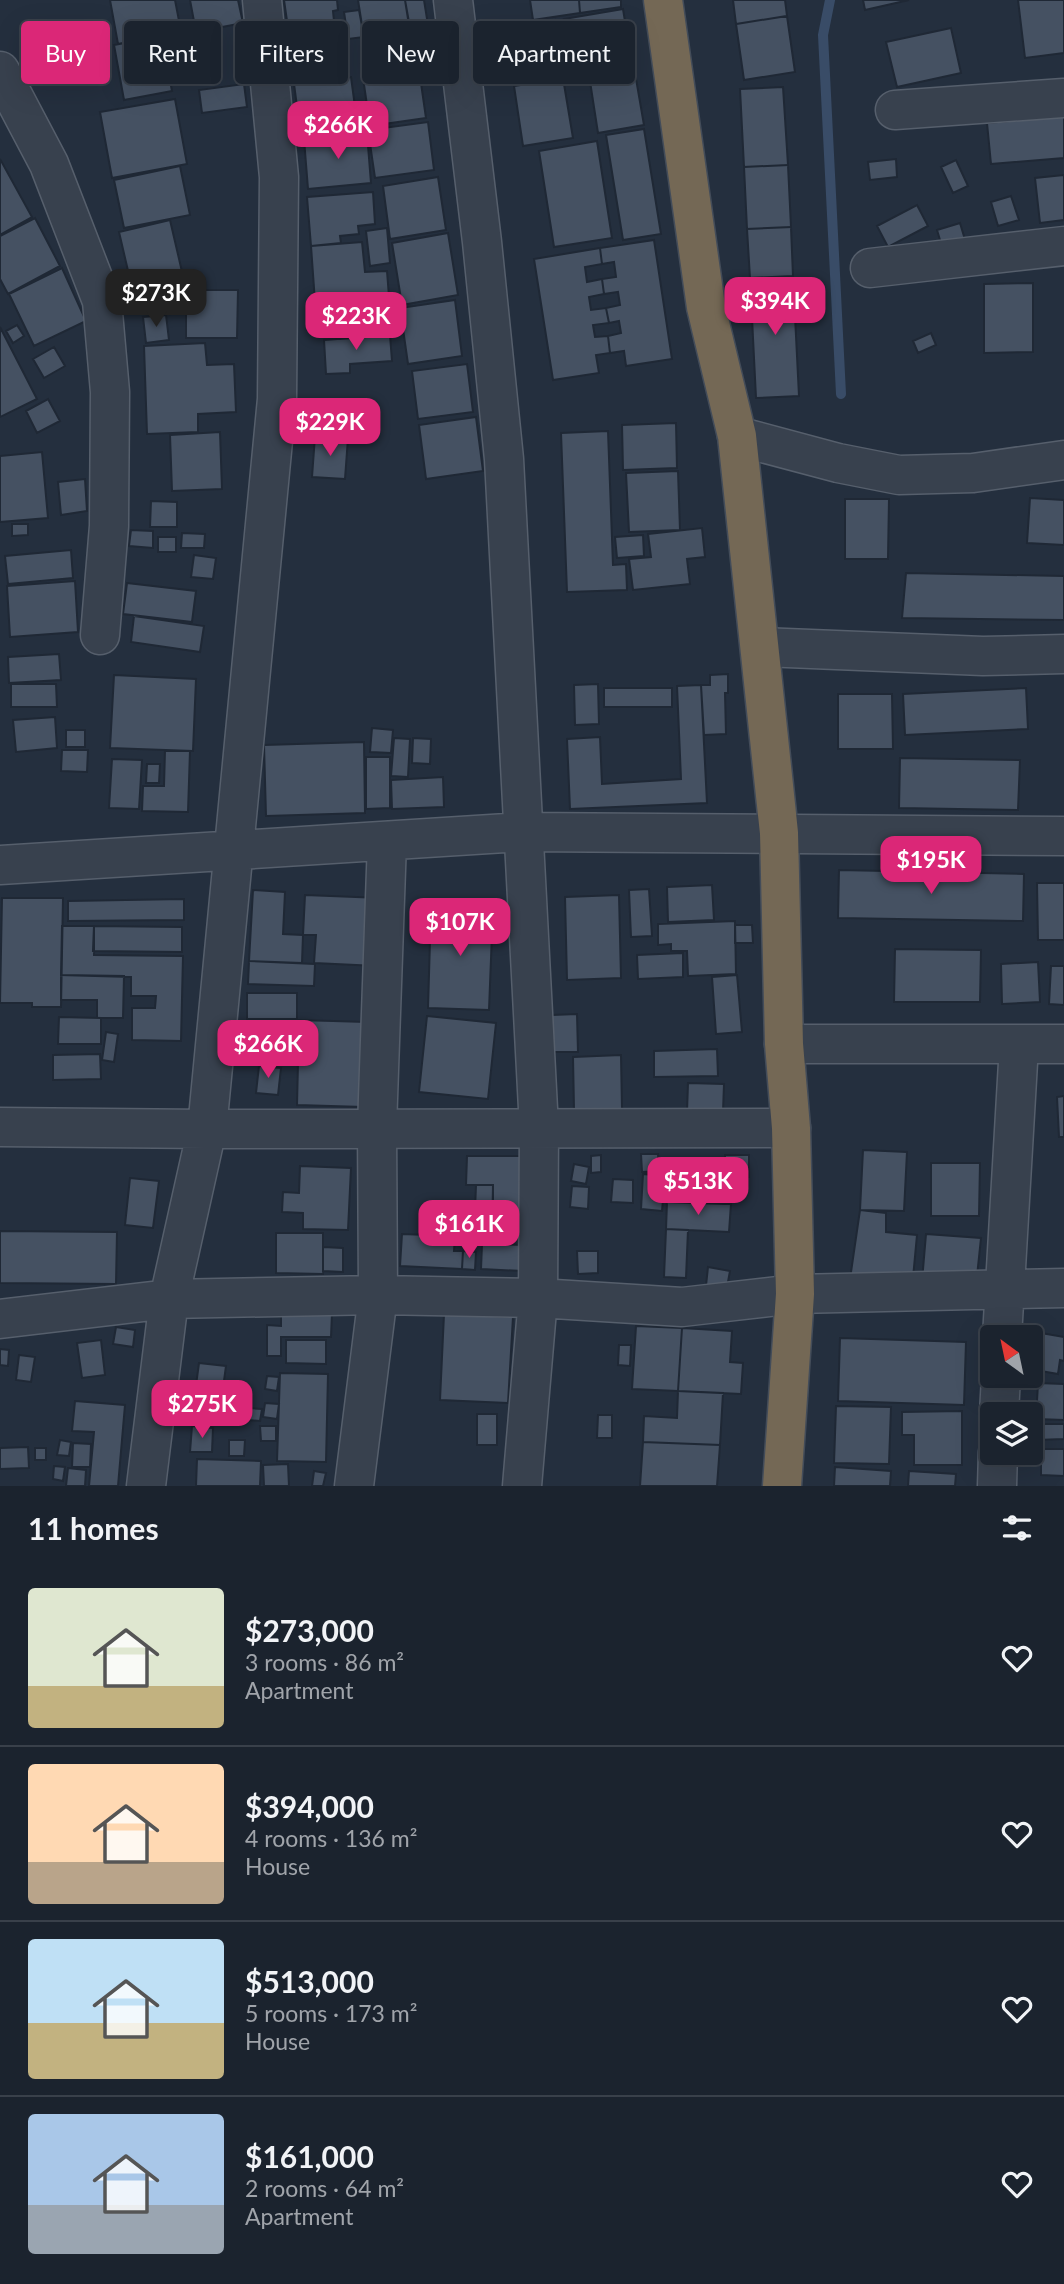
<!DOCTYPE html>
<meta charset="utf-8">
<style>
:root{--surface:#1b232e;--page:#282f3a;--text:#f1f3f6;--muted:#a0a4aa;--line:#39404a;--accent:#db2777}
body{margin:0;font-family:Lato,sans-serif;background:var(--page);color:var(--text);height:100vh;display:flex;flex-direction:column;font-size:26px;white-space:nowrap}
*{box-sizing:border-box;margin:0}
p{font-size:23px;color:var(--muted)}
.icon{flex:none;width:38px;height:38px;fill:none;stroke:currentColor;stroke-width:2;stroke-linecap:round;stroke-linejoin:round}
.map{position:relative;height:1486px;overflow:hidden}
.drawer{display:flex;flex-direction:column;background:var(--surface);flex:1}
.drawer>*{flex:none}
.guide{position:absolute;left:21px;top:21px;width:700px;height:63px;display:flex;gap:14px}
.needle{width:46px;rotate:327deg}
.fabs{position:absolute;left:980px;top:1325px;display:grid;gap:14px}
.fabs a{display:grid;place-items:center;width:63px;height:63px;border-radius:7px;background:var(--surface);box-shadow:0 7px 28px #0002,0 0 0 2px var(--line);font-size:35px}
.price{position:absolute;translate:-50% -60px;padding:0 16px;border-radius:14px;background:var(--accent);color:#fff;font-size:23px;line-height:46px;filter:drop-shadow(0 2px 4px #0008)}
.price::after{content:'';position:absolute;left:50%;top:42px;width:21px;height:16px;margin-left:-10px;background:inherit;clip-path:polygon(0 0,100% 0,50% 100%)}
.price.on{background:#222;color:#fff}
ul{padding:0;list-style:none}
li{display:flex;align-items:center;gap:21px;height:175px;padding:0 28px}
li+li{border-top:2px solid var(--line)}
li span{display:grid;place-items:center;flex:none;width:196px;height:140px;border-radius:7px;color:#555}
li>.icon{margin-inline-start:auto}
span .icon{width:84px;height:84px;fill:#fffc;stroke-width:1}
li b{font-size:30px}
h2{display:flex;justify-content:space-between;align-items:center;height:84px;padding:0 28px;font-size:30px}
.pill{padding:0 24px;border-radius:7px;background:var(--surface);box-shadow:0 7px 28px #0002,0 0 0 2px var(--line);font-size:24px;line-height:63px}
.pill.on{background:var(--accent);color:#fff}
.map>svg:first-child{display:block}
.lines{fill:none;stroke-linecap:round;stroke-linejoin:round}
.stream{stroke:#394c67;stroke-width:10}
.building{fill:#455162;stroke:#1f2835;stroke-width:2}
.minor-casing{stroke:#565f6c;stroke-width:41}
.highway-casing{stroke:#434c59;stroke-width:41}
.minor{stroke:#38414e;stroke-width:38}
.highway{stroke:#746855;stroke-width:38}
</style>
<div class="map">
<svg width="1064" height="1486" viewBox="0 0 1064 1486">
<rect width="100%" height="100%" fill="#242f3e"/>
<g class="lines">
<path class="stream" d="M 830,0 L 823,35 L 841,394"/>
</g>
<path class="building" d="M 110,0 L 175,0 L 181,31 L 118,44 Z
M 190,0 L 238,0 L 243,23 L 196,32 Z
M 284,0 L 337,0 L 338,10 L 333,11 L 334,21 L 288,28 Z
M 358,0 L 405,0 L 413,50 L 367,57 Z
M 405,0 L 424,0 L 428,25 L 410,28 Z
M 530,0 L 579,0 L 580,13 L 533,20 Z
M 579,0 L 621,0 L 621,7 L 580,13 Z
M 733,0 L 785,0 L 787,16 L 736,24 Z
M 863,0 L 909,0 L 865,10 Z
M 1018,0 L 1064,0 L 1064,53 L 1025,58 Z
M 623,9 L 632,64 L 574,75 L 564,19 Z
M 359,10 L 364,37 L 348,39 L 344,12 Z
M 787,16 L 795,72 L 744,80 L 736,24 Z
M 555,20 L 563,78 L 514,86 L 505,29 Z
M 951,28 L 961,73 L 897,87 L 886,42 Z
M 172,34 L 177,58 L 166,60 L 172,91 L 124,100 L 114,45 Z
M 343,34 L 346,56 L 324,60 L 321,37 Z
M 417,55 L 426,118 L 370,126 L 361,64 Z
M 634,67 L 644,125 L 598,133 L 589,75 Z
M 351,77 L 358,129 L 301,137 L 294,84 Z
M 563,78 L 573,138 L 523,146 L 514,86 Z
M 244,84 L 247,107 L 202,113 L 199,90 Z
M 783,87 L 788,165 L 744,167 L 740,89 Z
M 175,99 L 187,164 L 112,178 L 100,112 Z
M 1064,116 L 1064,158 L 991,164 L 987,123 Z
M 428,122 L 434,170 L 375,178 L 368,130 Z
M 644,129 L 661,234 L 623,240 L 606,135 Z
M 367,133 L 371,183 L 308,189 L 304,139 Z
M 597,141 L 612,238 L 554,247 L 539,151 Z
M 0,159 L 32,217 L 0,235 Z
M 896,159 L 897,177 L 870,180 L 868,162 Z
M 956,160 L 968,186 L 953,193 L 941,167 Z
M 788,165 L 791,227 L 747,229 L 744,167 Z
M 180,166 L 190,215 L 124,228 L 114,180 Z
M 1064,175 L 1064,220 L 1040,223 L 1035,178 Z
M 438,177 L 446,230 L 390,239 L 383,186 Z
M 373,192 L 375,224 L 358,226 L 359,234 L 340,236 L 341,243 L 311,246 L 307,197 Z
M 1011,196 L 1019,220 L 998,226 L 991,202 Z
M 917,205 L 928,226 L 888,247 L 877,226 Z
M 35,218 L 60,266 L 8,294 L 0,279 L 0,236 Z
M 170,220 L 183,276 L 132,288 L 119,232 Z
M 960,223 L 966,243 L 943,250 L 937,230 Z
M 791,227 L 793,276 L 750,278 L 747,229 Z
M 387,228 L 390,263 L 370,266 L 366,231 Z
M 448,233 L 458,295 L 402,305 L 392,243 Z
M 654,240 L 672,359 L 626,366 L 624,351 L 610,353 L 608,336 L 621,333 L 619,321 L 609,323 L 606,308 L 620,305 L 618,292 L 604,294 L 602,279 L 616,277 L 614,262 L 602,264 L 600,248 Z
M 362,242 L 365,272 L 387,271 L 392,335 L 341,339 L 339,300 L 315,302 L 311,246 Z
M 600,248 L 602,264 L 585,267 L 587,282 L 602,279 L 604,294 L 589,297 L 591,310 L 606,308 L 609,323 L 593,325 L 595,337 L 608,336 L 610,353 L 596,355 L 599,373 L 553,380 L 534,259 Z
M 62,268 L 86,321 L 34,346 L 9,294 Z
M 793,276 L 799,396 L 756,398 L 750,278 Z
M 1033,283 L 1033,352 L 984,353 L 984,284 Z
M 186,290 L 238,290 L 237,338 L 186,338 Z
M 129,293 L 145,293 L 144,307 L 129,306 Z
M 182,293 L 184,312 L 170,314 L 168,294 Z
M 455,300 L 462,356 L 408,364 L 400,308 Z
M 166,315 L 169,340 L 146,343 L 143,317 Z
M 17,325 L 24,336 L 13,343 L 6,331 Z
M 0,327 L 37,399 L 0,417 Z
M 931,333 L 936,345 L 918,353 L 913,341 Z
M 390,335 L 392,361 L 350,364 L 350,373 L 326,374 L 324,340 Z
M 205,343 L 207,365 L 234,364 L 236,412 L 198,414 L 198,432 L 147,434 L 144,346 Z
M 54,347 L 65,366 L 44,378 L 33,359 Z
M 467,364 L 473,412 L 418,419 L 412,371 Z
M 48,399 L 60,421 L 37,433 L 26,411 Z
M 476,417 L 483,471 L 426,479 L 419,425 Z
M 676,423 L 677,468 L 623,470 L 622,425 Z
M 608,431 L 613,565 L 626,564 L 627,590 L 567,592 L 561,433 Z
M 220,432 L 222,489 L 172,491 L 170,435 Z
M 315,436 L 348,438 L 345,479 L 312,477 Z
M 42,452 L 48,518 L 0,522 L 0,456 Z
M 678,471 L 680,530 L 629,532 L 626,473 Z
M 85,479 L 87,511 L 61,515 L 58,482 Z
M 1030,498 L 1064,500 L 1064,545 L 1027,543 Z
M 845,499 L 889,499 L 888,559 L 845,559 Z
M 151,501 L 177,502 L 177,527 L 150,527 Z
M 12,524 L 28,524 L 28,535 L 12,536 Z
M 702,528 L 705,557 L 687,559 L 690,584 L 633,590 L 629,559 L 651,557 L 648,534 Z
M 131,530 L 153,531 L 153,548 L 129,546 Z
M 182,533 L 205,534 L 204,548 L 181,548 Z
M 643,535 L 644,556 L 617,558 L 615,537 Z
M 158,537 L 176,537 L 176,552 L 158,552 Z
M 71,550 L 73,578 L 8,584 L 5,556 Z
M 194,555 L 216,558 L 213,579 L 191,577 Z
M 906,573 L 1064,576 L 1064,620 L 902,618 Z
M 75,581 L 78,632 L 10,637 L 7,586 Z
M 127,583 L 196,591 L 192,622 L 123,614 Z
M 134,616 L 204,626 L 200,652 L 131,642 Z
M 59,654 L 61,680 L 9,683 L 8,657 Z
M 728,674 L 728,693 L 725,693 L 726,734 L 704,735 L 701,685 L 710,685 L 710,675 Z
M 114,675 L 196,679 L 193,751 L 110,748 Z
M 11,684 L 56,684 L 57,707 L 11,707 Z
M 598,684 L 599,724 L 575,725 L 574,685 Z
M 701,685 L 707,803 L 570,809 L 567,739 L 600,737 L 602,784 L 681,779 L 677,686 Z
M 604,688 L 672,688 L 672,707 L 604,707 Z
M 1026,688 L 1028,729 L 905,735 L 903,694 Z
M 838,694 L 892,694 L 893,749 L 838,749 Z
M 55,717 L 57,748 L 16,752 L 13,720 Z
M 372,728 L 393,730 L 391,753 L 370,752 Z
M 66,730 L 85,730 L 85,747 L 66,747 Z
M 394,738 L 410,739 L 408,777 L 391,776 Z
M 413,738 L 431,739 L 430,764 L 412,763 Z
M 364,742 L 365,813 L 266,816 L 264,745 Z
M 62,750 L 88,750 L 87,772 L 61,771 Z
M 165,750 L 190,751 L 188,812 L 142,811 L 143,786 L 164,786 Z
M 366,757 L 390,757 L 390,808 L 366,809 Z
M 900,758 L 1020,760 L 1018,810 L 899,808 Z
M 112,759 L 142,760 L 139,809 L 109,808 Z
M 147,764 L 160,764 L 159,783 L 146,783 Z
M 443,777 L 444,807 L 392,809 L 391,780 Z
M 839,870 L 1024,874 L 1023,921 L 838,918 Z
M 1037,883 L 1064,883 L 1064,940 L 1038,940 Z
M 712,885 L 714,920 L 668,922 L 667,887 Z
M 649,889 L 652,936 L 631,937 L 629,890 Z
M 253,890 L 285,892 L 283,934 L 303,935 L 302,963 L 249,961 Z
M 305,895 L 381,898 L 377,966 L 314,963 L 316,935 L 303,935 Z
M 619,895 L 621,978 L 567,980 L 565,897 Z
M 2,898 L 63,898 L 61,1007 L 32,1007 L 32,1003 L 0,1003 Z
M 184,899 L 184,920 L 68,921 L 68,901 Z
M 431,907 L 493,908 L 489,1010 L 428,1008 Z
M 735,921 L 736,974 L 688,976 L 687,951 L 671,951 L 671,944 L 658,945 L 658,924 Z
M 735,925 L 752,925 L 753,943 L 735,943 Z
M 62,926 L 94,926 L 94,955 L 183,956 L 181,1041 L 132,1040 L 132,1008 L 155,1008 L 156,996 L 131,996 L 131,977 L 61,975 Z
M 94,926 L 182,927 L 182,952 L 93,951 Z
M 895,949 L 981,950 L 980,1002 L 894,1002 Z
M 683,953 L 683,977 L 638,979 L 637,955 Z
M 249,961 L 315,964 L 314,986 L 248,984 Z
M 1038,962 L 1040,1002 L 1002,1004 L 1001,964 Z
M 1051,966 L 1064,966 L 1064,1005 L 1049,1004 Z
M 61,975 L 124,976 L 123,1018 L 97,1018 L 97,1000 L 61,1000 Z
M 737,975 L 742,1032 L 716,1034 L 712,977 Z
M 247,993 L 297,993 L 297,1019 L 247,1019 Z
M 577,1014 L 578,1052 L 552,1052 L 552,1015 Z
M 427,1016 L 496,1023 L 488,1099 L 419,1092 Z
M 59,1017 L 101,1018 L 101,1044 L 58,1044 Z
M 299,1020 L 367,1022 L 364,1107 L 297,1105 Z
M 281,1025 L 282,1045 L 261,1046 L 260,1026 Z
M 106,1032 L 118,1034 L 114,1062 L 102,1060 Z
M 717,1049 L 718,1076 L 654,1077 L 654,1051 Z
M 100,1054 L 101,1079 L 53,1080 L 53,1055 Z
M 621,1055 L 622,1109 L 574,1110 L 573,1057 Z
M 259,1066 L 281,1068 L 278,1095 L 256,1093 Z
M 688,1083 L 724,1084 L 723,1112 L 687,1112 Z
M 1064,1096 L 1064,1137 L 1059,1137 L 1057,1097 Z
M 863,1150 L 907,1152 L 904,1211 L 860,1210 Z
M 641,1154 L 658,1154 L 659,1171 L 642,1172 Z
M 601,1155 L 601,1172 L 591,1173 L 591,1156 Z
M 725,1155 L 749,1155 L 749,1177 L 725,1176 Z
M 467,1156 L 523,1156 L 522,1239 L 492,1239 L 493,1185 L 466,1185 Z
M 692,1158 L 726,1159 L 724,1204 L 667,1202 L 668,1183 L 690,1184 Z
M 931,1163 L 980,1163 L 979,1216 L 931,1216 Z
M 574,1164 L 589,1167 L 586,1184 L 571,1181 Z
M 300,1166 L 351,1168 L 348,1230 L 303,1229 L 303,1213 L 282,1212 L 283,1192 L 299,1193 Z
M 643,1174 L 665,1176 L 662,1211 L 641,1209 Z
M 130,1178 L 159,1181 L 153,1228 L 125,1225 Z
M 613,1179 L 633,1180 L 633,1203 L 611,1202 Z
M 476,1185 L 493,1185 L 493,1209 L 475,1210 Z
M 572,1186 L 589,1187 L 588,1209 L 570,1207 Z
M 667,1202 L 731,1204 L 729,1232 L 666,1229 Z
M 860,1210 L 886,1213 L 886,1232 L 917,1235 L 913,1278 L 850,1279 Z
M 464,1215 L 493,1215 L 492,1239 L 463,1239 Z
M 666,1229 L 688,1230 L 686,1278 L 664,1277 Z
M 0,1231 L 117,1232 L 116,1284 L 0,1283 Z
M 276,1233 L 323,1233 L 323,1274 L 276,1273 Z
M 402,1234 L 455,1236 L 454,1251 L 463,1251 L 462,1269 L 400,1266 Z
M 926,1234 L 981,1238 L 976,1286 L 922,1281 Z
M 482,1244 L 524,1245 L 523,1271 L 481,1269 Z
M 323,1247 L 343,1248 L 343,1272 L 323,1271 Z
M 463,1251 L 476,1252 L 475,1270 L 462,1269 Z
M 577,1251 L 598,1251 L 598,1273 L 578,1274 Z
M 708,1267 L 730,1271 L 725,1298 L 705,1295 Z
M 281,1312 L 332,1313 L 331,1337 L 281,1337 L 281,1356 L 267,1356 L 267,1325 L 281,1326 Z
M 444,1314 L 513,1317 L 508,1403 L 440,1400 Z
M 636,1326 L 682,1328 L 678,1391 L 632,1389 Z
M 116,1327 L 135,1330 L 133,1347 L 113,1344 Z
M 682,1328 L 732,1331 L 730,1362 L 743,1363 L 741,1394 L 678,1391 Z
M 1041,1333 L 1064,1337 L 1064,1361 L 1060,1360 L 1058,1374 L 1035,1370 Z
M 840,1338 L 966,1342 L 964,1405 L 838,1401 Z
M 101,1340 L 105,1375 L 82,1378 L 77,1343 Z
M 286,1340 L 326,1340 L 326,1364 L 286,1363 Z
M 619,1345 L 631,1345 L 630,1366 L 618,1365 Z
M 0,1349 L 9,1350 L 8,1366 L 0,1365 Z
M 19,1355 L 35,1357 L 31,1382 L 16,1380 Z
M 199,1363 L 226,1366 L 220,1411 L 193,1407 Z
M 280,1373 L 328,1374 L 326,1462 L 277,1461 Z
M 267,1376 L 279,1377 L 277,1391 L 265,1389 Z
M 1038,1383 L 1064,1384 L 1064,1420 L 1036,1419 Z
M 678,1391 L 723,1393 L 720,1445 L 643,1442 L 644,1416 L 677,1418 Z
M 75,1401 L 125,1405 L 118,1486 L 89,1486 L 94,1432 L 72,1431 Z
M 265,1403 L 279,1404 L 277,1419 L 263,1417 Z
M 836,1406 L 891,1407 L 889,1464 L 834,1463 Z
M 249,1408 L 262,1409 L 260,1421 L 248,1420 Z
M 962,1411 L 962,1465 L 914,1465 L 914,1435 L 902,1435 L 902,1412 Z
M 477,1414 L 497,1414 L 497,1445 L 477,1445 Z
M 598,1415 L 612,1415 L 612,1438 L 597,1438 Z
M 1037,1424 L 1064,1424 L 1064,1439 L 1037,1440 Z
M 192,1426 L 213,1428 L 212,1452 L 190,1452 Z
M 260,1426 L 276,1426 L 276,1441 L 261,1441 Z
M 60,1440 L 71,1442 L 69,1456 L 57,1455 Z
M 229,1440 L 245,1440 L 244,1456 L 229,1456 Z
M 643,1442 L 720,1445 L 717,1486 L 640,1486 Z
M 73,1443 L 91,1444 L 90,1467 L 72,1467 Z
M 28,1447 L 29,1468 L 0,1469 L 0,1448 Z
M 35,1448 L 46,1448 L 46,1460 L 35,1460 Z
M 1041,1449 L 1064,1449 L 1064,1476 L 1041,1475 Z
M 197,1459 L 261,1461 L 260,1486 L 196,1486 Z
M 288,1464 L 289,1486 L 264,1486 L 263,1465 Z
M 54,1466 L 65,1467 L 63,1481 L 53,1479 Z
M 835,1467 L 891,1471 L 890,1486 L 834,1486 Z
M 68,1468 L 86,1470 L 85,1486 L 66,1486 Z
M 314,1471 L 326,1473 L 323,1486 L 312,1486 Z
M 909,1471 L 956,1474 L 955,1486 L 908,1486 Z"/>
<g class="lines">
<g class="minor-casing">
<path id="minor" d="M 453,0 L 482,242 L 504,459 L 539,1128 L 538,1298 L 522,1486
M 0,71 L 49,164 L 102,301 L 110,392 L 109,526 L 100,635
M 895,110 L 1064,98
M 870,268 L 1064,246
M 737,436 L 838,463 L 899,475 L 973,473 L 1064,460
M 761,647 L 983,656 L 1064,654
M 0,865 L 523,832 L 1064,836
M 784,1044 L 1064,1044
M 0,1127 L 207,1129 L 791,1128
M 0,1319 L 169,1299 L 378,1295 L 538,1298 L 682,1307 L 795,1294 L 1064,1288
M 1002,1337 L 1019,1045
M 999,1414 L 1001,1376
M 146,1486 L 169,1299 L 207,1129 L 277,399 L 279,177 L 262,0
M 354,1486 L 378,1295 L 377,1127 L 387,841
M 997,1486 L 998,1452"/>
</g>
<g class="highway-casing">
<path id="highway" d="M 663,0 L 706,307 L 737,436 L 779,833 L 784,1044 L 791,1128 L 795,1294 L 782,1486"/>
</g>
<use href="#minor" class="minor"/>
<use href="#highway" class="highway"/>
</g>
</svg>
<div class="fabs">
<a><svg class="needle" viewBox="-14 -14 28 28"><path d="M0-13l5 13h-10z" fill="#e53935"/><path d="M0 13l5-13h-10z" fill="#a0a4aa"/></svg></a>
<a><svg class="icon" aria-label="layers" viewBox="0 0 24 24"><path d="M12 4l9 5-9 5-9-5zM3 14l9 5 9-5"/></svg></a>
</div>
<b class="price" style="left:338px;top:161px">$266K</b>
<b class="price on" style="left:156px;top:329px">$273K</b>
<b class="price" style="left:775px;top:337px">$394K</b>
<b class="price" style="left:356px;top:352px">$223K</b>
<b class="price" style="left:330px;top:458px">$229K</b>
<b class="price" style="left:931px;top:896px">$195K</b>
<b class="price" style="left:460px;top:958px">$107K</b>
<b class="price" style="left:268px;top:1080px">$266K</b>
<b class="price" style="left:698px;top:1217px">$513K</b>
<b class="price" style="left:469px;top:1260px">$161K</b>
<b class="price" style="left:202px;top:1440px">$275K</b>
<div class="guide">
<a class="pill on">Buy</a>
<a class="pill">Rent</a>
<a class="pill">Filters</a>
<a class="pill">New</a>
<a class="pill">Apartment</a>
</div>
</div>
<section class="drawer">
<h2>11 homes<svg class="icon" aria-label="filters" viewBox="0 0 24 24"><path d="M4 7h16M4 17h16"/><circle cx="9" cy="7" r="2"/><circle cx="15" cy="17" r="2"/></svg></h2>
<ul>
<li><span style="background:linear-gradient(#dfe7d0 70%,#c2b280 0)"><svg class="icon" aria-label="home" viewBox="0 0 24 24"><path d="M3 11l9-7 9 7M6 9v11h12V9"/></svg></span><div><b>$273,000</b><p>3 rooms · 86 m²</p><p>Apartment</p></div><svg class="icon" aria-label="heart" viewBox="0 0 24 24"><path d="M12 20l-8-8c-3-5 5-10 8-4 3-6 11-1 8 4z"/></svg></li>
<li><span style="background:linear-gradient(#ffd9b3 70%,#b9a48a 0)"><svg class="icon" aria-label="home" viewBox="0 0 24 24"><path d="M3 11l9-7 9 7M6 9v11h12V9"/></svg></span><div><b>$394,000</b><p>4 rooms · 136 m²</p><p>House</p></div><svg class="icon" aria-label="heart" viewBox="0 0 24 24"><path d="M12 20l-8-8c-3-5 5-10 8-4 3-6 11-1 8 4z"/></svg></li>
<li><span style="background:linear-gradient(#bfe0f5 60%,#c2b280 0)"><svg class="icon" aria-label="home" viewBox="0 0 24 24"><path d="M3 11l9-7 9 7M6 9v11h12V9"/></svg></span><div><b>$513,000</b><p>5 rooms · 173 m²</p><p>House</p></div><svg class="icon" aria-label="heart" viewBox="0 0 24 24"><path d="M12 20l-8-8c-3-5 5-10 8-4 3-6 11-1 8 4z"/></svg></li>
<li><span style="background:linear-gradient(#a9c7e8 65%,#9aa5b1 0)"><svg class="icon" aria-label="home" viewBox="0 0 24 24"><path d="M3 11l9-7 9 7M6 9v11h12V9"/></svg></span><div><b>$161,000</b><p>2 rooms · 64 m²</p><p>Apartment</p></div><svg class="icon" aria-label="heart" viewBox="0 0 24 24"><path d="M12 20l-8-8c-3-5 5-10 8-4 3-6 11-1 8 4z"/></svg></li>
</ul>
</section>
